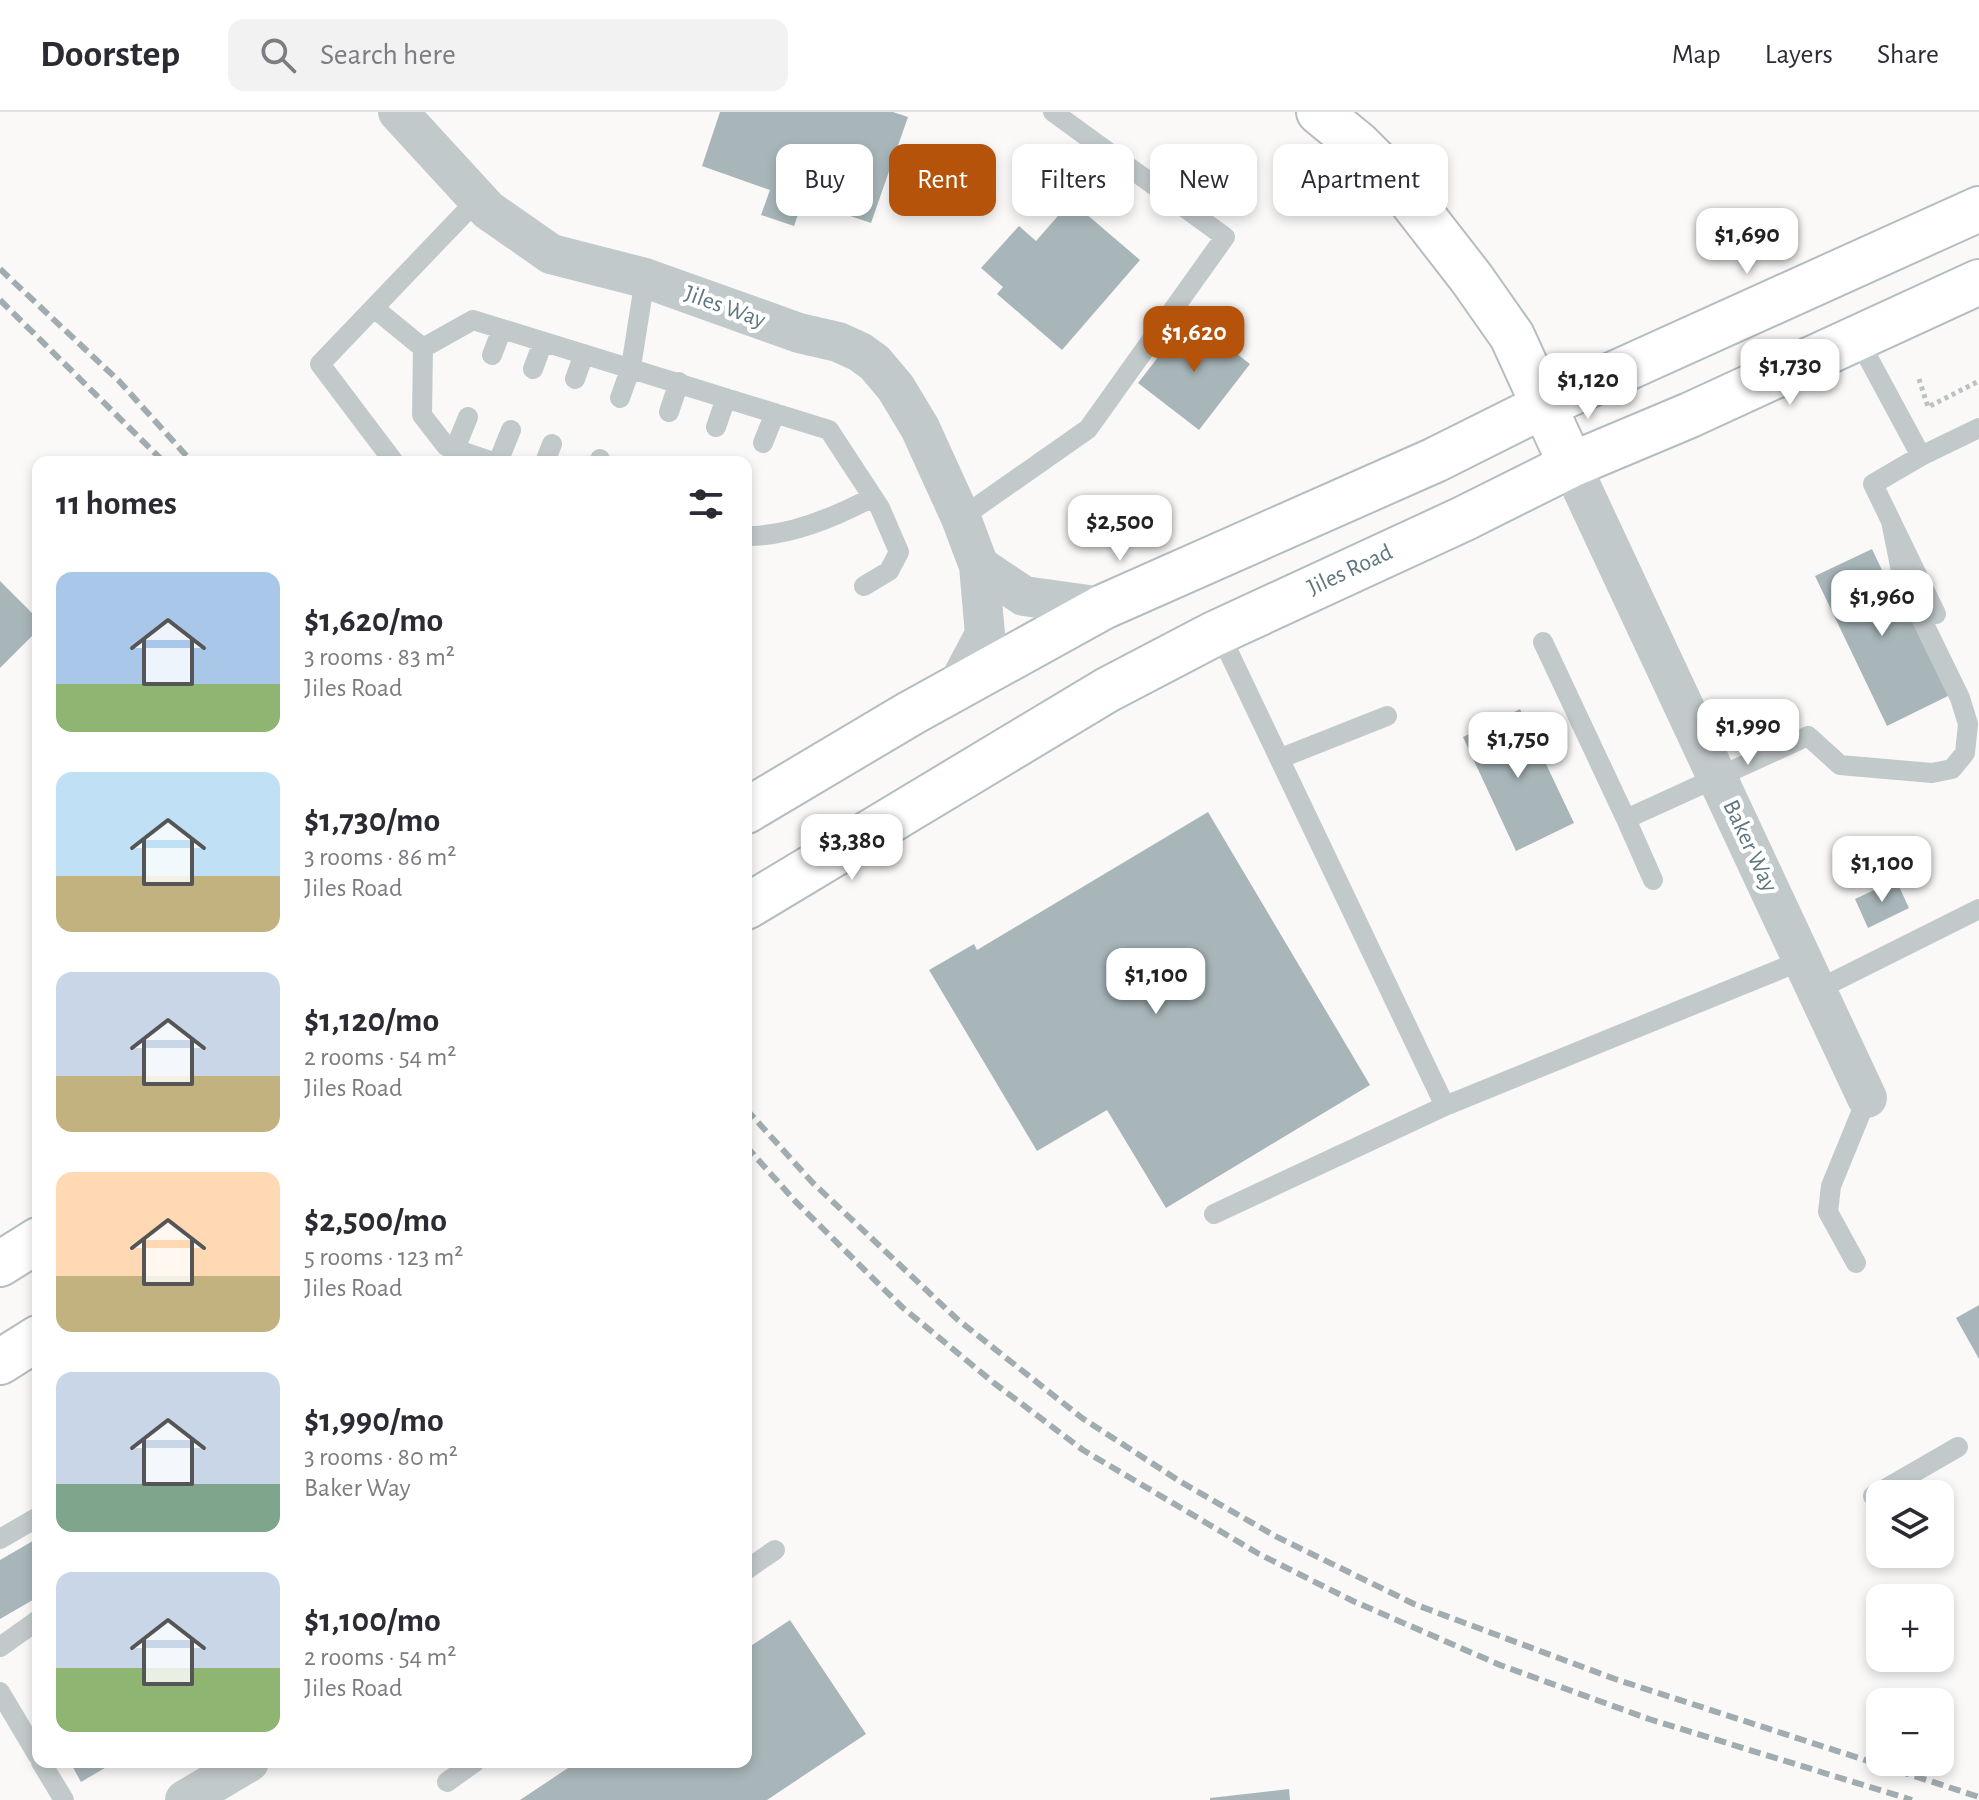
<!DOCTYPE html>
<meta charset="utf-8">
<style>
:root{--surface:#fff;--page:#f2f2f3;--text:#2b2b33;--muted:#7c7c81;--line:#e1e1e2;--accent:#b45309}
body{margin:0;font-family:"Alegreya Sans",sans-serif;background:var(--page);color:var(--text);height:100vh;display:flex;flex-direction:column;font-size:30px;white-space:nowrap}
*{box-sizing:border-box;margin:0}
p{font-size:26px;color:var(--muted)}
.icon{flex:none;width:44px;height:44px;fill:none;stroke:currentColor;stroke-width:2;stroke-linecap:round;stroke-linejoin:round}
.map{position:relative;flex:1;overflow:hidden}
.details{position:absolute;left:32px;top:344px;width:720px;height:1312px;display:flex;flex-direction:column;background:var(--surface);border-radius:16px;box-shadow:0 4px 12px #0003}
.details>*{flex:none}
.top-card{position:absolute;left:776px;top:32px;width:760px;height:72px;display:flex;gap:16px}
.controls{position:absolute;left:1866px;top:1368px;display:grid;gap:16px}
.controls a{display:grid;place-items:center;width:88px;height:88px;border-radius:16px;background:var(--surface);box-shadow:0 4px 12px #0003;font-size:40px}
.price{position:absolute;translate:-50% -68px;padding:0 18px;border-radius:16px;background:#fff;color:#222;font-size:26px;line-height:52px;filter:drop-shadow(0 2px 4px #0008)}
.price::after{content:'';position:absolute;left:50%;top:48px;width:24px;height:18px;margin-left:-12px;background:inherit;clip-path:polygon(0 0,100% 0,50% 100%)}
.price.selected{background:var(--accent);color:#fff}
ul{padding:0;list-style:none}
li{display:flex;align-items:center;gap:24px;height:200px;padding:0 24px}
li span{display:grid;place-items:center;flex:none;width:224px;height:160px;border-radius:16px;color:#555}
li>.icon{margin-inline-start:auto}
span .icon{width:96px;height:96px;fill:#fffc;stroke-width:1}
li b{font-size:34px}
h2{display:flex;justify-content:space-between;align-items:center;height:96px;padding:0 24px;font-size:34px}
.tag{padding:0 28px;border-radius:16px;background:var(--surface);box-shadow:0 4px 12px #0003;font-size:28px;line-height:72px}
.tag.selected{background:var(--accent);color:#fff}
header{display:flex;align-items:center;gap:48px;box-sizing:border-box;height:112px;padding:0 40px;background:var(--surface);border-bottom:2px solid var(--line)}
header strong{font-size:38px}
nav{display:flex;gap:44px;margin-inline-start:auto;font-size:28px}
.search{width:560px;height:72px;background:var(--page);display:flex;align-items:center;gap:20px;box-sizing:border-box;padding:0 28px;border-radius:16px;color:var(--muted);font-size:30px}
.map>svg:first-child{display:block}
.building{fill:#a8b6ba}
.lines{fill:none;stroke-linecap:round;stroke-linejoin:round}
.secondary-casing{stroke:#b4bdc0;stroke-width:48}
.path{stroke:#bcc1c3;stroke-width:5;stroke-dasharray:4 4;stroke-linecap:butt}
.lane{stroke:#c2c9cb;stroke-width:20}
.street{stroke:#c2c9cb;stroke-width:40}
.secondary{stroke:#fff;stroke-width:44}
.rail{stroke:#a1acb0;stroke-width:6;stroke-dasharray:12 6;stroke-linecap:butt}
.labels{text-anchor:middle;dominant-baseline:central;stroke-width:8;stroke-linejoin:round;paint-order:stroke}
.street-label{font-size:24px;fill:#5e767f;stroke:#fff}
</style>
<header>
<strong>Doorstep</strong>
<div class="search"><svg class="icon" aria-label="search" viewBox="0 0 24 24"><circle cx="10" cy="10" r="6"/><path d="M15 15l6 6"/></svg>Search here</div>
<nav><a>Map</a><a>Layers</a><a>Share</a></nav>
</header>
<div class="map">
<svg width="1979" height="1688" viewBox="0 0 1979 1688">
<rect width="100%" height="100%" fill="#faf9f7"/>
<path class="building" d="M 720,0 L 893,0 L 908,5 L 871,111 L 803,88 L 794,114 L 761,103 L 770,78 L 702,54 Z
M 1071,89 L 1140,148 L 1062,238 L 997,182 L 1003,175 L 981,156 L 1019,114 L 1036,129 Z
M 1189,205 L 1250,252 L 1199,318 L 1138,271 Z
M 1872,437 L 1890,475 L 1896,472 L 1950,583 L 1887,614 L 1815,464 Z
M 0,469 L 38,507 L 38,518 L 0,556 Z
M 1520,597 L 1574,711 L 1516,739 L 1463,625 Z
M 1208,700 L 1370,973 L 1166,1096 L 1107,998 L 1037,1039 L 929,858 L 974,832 L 977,838 Z
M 1896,768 L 1909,796 L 1868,816 L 1855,787 Z
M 1979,1193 L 1979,1247 L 1956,1206 Z
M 38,1426 L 38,1485 L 0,1507 L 0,1448 Z
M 790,1508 L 866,1622 L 767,1688 L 520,1688 L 577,1650 L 746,1650 L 746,1537 Z
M 70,1650 L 115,1650 L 81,1670 Z
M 1289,1677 L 1290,1688 L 1210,1688 L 1210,1686 Z"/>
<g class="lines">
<g class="secondary-casing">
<path id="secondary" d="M 1319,0 L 1358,32 L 1399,73 L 1472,167 L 1512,224 L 1571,353
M 746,699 L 911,601 L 1103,495 L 1435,348 L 1543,294 L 1979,97
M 746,795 L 1107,578 L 1214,522 L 1463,407 L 1571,353 L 1690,303 L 1979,170
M 0,1152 L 38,1128
M 0,1250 L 38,1226"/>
</g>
<path class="path" d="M 1919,267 L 1928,295 L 1979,269"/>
<path class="lane" d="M 374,196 L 423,236
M 1858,227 L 1921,344
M 423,236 L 473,208 L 829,318 L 880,396 L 899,440 L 889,459 L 864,474
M 423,236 L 422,303 L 446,334 L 493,350
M 492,243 L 502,217
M 533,257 L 543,230
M 575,267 L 584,242
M 620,286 L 631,255 L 645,166
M 669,300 L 679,270
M 716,315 L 726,286
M 763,331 L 775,301
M 455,337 L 468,305
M 394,350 L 320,252 L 478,87
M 498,350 L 511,318
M 545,350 L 552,332
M 599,350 L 600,347
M 961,406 L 1088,317 L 1225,125 L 1053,0
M 746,424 C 789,425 835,405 873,385
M 1936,502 L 1873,372 L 1921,344 L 1979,316
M 1219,520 L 1445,994 L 1803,848
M 1543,530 L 1626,707 L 1808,624 L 1840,653 L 1932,661 L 1952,657 L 1965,641 L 1968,612 L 1960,586 L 1903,469 L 1891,409
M 1281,646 L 1387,604
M 1626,707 L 1653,768
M 1817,878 L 1979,797
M 1214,1102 L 1445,994
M 1856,1151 L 1828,1100 L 1831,1074 L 1867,986
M 1873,1384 L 1958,1335
M 0,1427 L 38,1405
M 746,1458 L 775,1438
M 0,1535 L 38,1508
M 0,1580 L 38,1644
M 41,1650 L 64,1688
M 447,1670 L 475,1650"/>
<path class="street" d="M 398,0 L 488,98 L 551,142 L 645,166 L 799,221 L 838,230 L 860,240 L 875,251 L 896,276 L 920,316 L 961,406 L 979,454 L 985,522 L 956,577
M 1571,353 L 1867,986
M 979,454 L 1024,484 L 1103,495
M 185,1688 L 249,1650"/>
<use href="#secondary" class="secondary"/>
<path class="rail" d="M 0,157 L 119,269 L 192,350
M 0,188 L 164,350
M 746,997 L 812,1070 L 957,1207 L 1082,1306 L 1181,1370 L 1275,1424 L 1414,1492 L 1615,1567 L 1979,1685
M 746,1034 L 795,1089 L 902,1195 L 994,1271 L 1083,1338 L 1259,1442 L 1353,1489 L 1500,1553 L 1649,1607 L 1912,1688"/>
</g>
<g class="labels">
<g class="street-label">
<text transform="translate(725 195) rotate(20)">Jiles Way</text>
<text transform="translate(1350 458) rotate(-25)">Jiles Road</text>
<text transform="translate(1750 734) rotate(65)">Baker Way</text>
</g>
</g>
</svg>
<div class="controls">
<a><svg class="icon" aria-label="layers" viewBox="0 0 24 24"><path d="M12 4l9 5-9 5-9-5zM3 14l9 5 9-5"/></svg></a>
<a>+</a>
<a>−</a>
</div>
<b class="price" style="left:1747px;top:164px">$1,690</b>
<b class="price selected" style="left:1194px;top:262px">$1,620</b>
<b class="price" style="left:1790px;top:295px">$1,730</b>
<b class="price" style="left:1588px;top:309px">$1,120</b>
<b class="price" style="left:1120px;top:451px">$2,500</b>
<b class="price" style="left:1882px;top:526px">$1,960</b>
<b class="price" style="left:1748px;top:655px">$1,990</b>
<b class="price" style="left:1518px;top:668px">$1,750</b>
<b class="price" style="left:852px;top:770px">$3,380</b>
<b class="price" style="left:1882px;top:792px">$1,100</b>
<b class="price" style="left:1156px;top:904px">$1,100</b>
<div class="top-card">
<a class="tag">Buy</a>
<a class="tag selected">Rent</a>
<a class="tag">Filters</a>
<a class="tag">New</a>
<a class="tag">Apartment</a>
</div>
<section class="details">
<h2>11 homes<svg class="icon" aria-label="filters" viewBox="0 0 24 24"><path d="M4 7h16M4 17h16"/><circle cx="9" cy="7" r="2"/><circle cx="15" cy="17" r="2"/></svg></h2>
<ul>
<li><span style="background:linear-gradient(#a9c7e8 70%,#8fb573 0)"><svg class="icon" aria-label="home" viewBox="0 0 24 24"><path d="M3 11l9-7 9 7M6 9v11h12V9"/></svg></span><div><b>$1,620/mo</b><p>3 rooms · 83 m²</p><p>Jiles Road</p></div></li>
<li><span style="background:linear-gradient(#bfe0f5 65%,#c2b280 0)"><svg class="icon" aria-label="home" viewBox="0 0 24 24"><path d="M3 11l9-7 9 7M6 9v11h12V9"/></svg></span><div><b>$1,730/mo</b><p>3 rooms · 86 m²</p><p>Jiles Road</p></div></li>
<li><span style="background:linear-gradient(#c9d6e8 65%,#c2b280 0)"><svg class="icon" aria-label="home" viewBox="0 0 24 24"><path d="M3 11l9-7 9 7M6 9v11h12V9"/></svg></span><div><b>$1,120/mo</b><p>2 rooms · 54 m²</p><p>Jiles Road</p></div></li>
<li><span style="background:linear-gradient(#ffd9b3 65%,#c2b280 0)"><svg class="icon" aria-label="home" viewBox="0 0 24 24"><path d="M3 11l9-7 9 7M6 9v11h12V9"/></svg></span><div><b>$2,500/mo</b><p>5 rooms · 123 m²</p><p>Jiles Road</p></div></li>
<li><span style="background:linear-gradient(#c9d6e8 70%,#7fa58c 0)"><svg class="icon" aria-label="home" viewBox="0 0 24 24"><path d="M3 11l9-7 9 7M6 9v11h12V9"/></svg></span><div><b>$1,990/mo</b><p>3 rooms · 80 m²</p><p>Baker Way</p></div></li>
<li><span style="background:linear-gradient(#c9d6e8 60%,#8fb573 0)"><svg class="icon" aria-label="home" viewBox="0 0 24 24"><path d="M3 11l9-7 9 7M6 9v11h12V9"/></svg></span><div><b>$1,100/mo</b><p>2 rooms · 54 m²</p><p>Jiles Road</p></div></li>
</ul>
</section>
</div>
